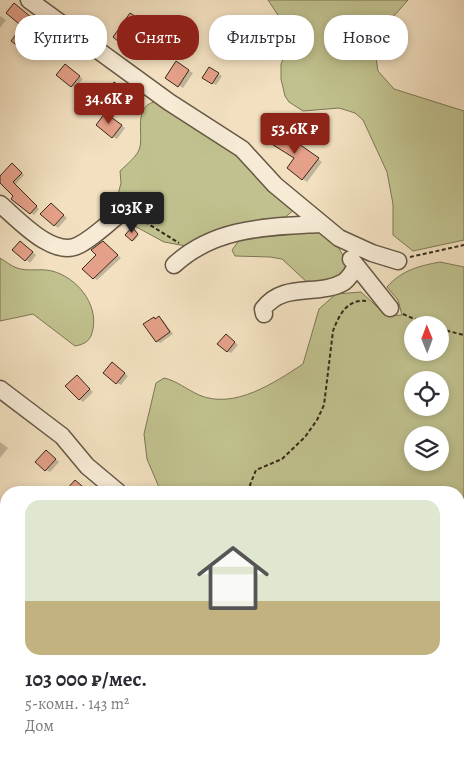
<!DOCTYPE html>
<html lang="ru">
<meta charset="utf-8">
<style>
:root{--surface:#fff;--page:#f7f7f7;--text:#2b2b33;--muted:#7c7c81;--accent:#8f2418}
body{margin:0;font-family:Alegreya,serif;background:var(--page);color:var(--text);height:100vh;display:flex;flex-direction:column;font-size:19px;white-space:nowrap}
*{box-sizing:border-box;margin:0}
p{font-size:16px;color:var(--muted)}
.icon{flex:none;width:28px;height:28px;fill:none;stroke:currentColor;stroke-width:2;stroke-linecap:round;stroke-linejoin:round}
.map{position:relative;flex:1;overflow:hidden}
.details{position:absolute;left:0px;top:486px;width:465px;height:276px;display:flex;flex-direction:column;background:var(--surface);border-radius:20px 20px 0 0;box-shadow:0 2px 8px #0003}
.details>*{flex:none}
.hud{position:absolute;left:15px;top:15px;width:435px;height:45px;display:flex;gap:10px}
.needle{width:32px;rotate:359deg}
.tools{position:absolute;left:404px;top:316px;display:grid;gap:10px}
.tools a{display:grid;place-items:center;width:45px;height:45px;border-radius:50%;background:var(--surface);box-shadow:0 2px 8px #0003;font-size:25px}
.price{position:absolute;translate:-50% -42px;padding:0 11px;border-radius:5px;background:var(--accent);color:#fff;font-size:16px;line-height:32px;filter:drop-shadow(0 1px 2px #0008)}
.price::after{content:'';position:absolute;left:50%;top:30px;width:15px;height:11px;margin-left:-8px;background:inherit;clip-path:polygon(0 0,100% 0,50% 100%)}
.price.on{background:#222;color:#fff}
ul{padding:0;list-style:none}
li{display:grid;align-content:center;gap:10px;height:265px;padding:0 25px}
li span{display:grid;place-items:center;height:155px;border-radius:15px;color:#555}
li>.icon{margin-inline-start:auto}
span .icon{width:90px;height:90px;fill:#fffc;stroke-width:1}
li b{font-size:21px}
.pill{padding:0 18px;border-radius:20px;background:var(--surface);box-shadow:0 2px 8px #0003;font-size:18px;line-height:45px}
.pill.on{background:var(--accent);color:#fff}
.map>svg:first-child{display:block}
.green{fill:#c0c18e;stroke:#7c7654;fill-rule:evenodd}
.shadow{fill:#0003}
.building{fill:#e4a088;stroke:#372a1a}
.lines{fill:none;stroke-linecap:round;stroke-linejoin:round}
.minor-casing{stroke:#665844;stroke-width:19}
.path{stroke:#372a1a;stroke-width:2;stroke-dasharray:4 2.5;stroke-linecap:butt}
.minor{stroke:#f7ebd6;stroke-width:16}
</style>
<div class="map">
<svg width="464" height="762" viewBox="0 0 464 762">
<rect width="100%" height="100%" fill="#f2e0c0"/>
<filter id="stains"><feTurbulence type="fractalNoise" baseFrequency=".004" numOctaves="4"/><feColorMatrix values="0 0 0 0 .2 0 0 0 0 .09 0 0 0 0 .02 0 0 0 .5 -.17"/></filter>
<radialGradient id="worn" r=".72"><stop offset=".6" stop-color="#630" stop-opacity="0"/><stop offset="1" stop-color="#630" stop-opacity=".3"/></radialGradient>
<path class="green" d="M 268,0 L 408,0 L 377,35 L 375,50 L 378,71 L 394,89 L 464,111 L 464,240 L 413,251 L 393,235 L 393,204 L 387,172 L 363,120 L 355,113 L 339,108 L 303,111 L 289,102 L 285,96 L 281,79 L 281,64 L 287,50 L 284,24 Z
M 154,102 L 165,105 L 238,153 L 294,210 L 284,218 L 262,219 L 186,246 L 164,242 L 129,223 L 120,212 L 116,202 L 121,183 L 120,171 C 127,164 138,156 140,147 C 143,132 134,107 154,102 Z
M 317,230 L 334,240 L 348,264 L 343,277 L 308,283 L 282,259 L 270,257 L 235,256 L 232,250 L 241,238 Z
M 0,258 C 5,261 11,266 17,268 C 28,272 40,268 52,271 C 76,277 98,303 93,329 C 91,340 86,344 75,346 L 33,314 L 0,321 Z
M 440,262 L 464,267 L 464,688 L 459,689 L 459,492 L 161,492 L 147,459 L 144,434 L 156,383 L 164,378 C 177,381 186,389 199,395 C 234,410 274,383 303,364 L 319,309 L 336,294 L 361,292 L 387,316 L 402,315 L 398,300 L 387,287 C 402,270 419,266 440,262 ZM 412,325 L 440,325 L 440,352 L 412,352 ZM 412,380 L 440,380 L 440,408 L 412,408 ZM 412,435 L 440,435 L 440,462 L 412,462 Z
M 6,604 L 6,756 L 313,756 L 316,762 L 0,762 L 0,608 Z
M 324,756 L 397,756 L 397,762 L 327,762 Z"/>
<path class="shadow" d="M 16,5 L 33,19 L 26,28 L 24,27 Z
M 130,14 L 140,21 L 132,31 L 151,46 L 141,58 L 114,37 Z
M 0,16 L 6,20 L 0,28 Z
M 24,33 L 38,44 L 30,53 L 27,51 Z
M 176,63 L 193,73 L 183,88 L 166,77 Z
M 66,65 L 83,79 L 75,88 L 71,86 Z
M 209,69 L 222,76 L 216,85 L 204,78 Z
M 110,116 L 125,128 L 117,139 L 113,137 Z
M 283,133 L 322,162 L 307,182 L 288,168 L 296,158 Z
M 15,167 L 24,175 L 15,185 L 39,209 L 34,215 L 13,199 L 15,196 L 0,181 L 0,178 Z
M 51,204 L 67,218 L 58,228 L 54,225 Z
M 133,230 L 139,235 L 134,241 L 133,240 Z
M 103,242 L 121,258 L 97,280 L 94,278 L 97,255 Z
M 24,245 L 36,255 L 30,263 L 14,250 Z
M 154,318 L 163,320 L 173,334 L 160,343 L 156,341 Z
M 230,338 L 238,345 L 231,353 L 227,351 Z
M 116,366 L 128,376 L 121,385 L 117,383 Z
M 77,377 L 93,392 L 83,402 L 79,399 Z
M 0,442 L 8,448 L 0,458 Z
M 50,454 L 59,462 L 50,472 L 46,470 Z
M 459,619 L 464,619 L 464,637 L 459,637 Z"/>
<path class="building" d="M 14,3 L 32,18 L 24,28 L 6,13 Z
M 130,13 L 138,18 L 130,29 L 149,44 L 137,57 L 113,37 Z
M 20,29 L 35,41 L 26,52 L 11,41 Z
M 176,61 L 189,70 L 178,87 L 165,78 Z
M 65,64 L 80,76 L 71,87 L 56,75 Z
M 209,67 L 219,73 L 212,84 L 202,78 Z
M 114,82 L 124,89 L 118,98 L 108,91 Z
M 105,113 L 122,125 L 112,138 L 96,125 Z
M 279,130 L 319,158 L 302,180 L 287,168 L 294,158 L 270,143 Z
M 12,163 L 22,173 L 13,182 L 37,206 L 30,214 L 11,199 L 13,196 L 0,183 L 0,176 Z
M 51,203 L 64,215 L 54,226 L 40,214 Z
M 132,227 L 138,234 L 132,241 L 125,235 Z
M 20,241 L 33,252 L 25,261 L 12,250 Z
M 103,241 L 118,255 L 93,279 L 82,269 L 96,255 L 91,250 Z
M 159,316 L 170,332 L 156,342 L 143,324 L 154,317 L 155,319 Z
M 226,334 L 235,342 L 227,352 L 217,344 Z
M 112,362 L 125,373 L 116,384 L 103,373 Z
M 77,375 L 90,389 L 79,400 L 65,386 Z
M 46,450 L 56,459 L 45,471 L 35,462 Z
M 75,480 L 89,492 L 64,492 Z"/>
<g class="lines">
<g class="minor-casing">
<path id="minor" d="M 29,0 L 169,102 L 242,149 L 275,185 L 339,238 L 372,253 L 398,261
M 0,204 C 18,219 53,259 79,245 C 93,238 107,224 120,214
M 351,259 L 390,308
M 174,265 C 215,227 267,227 320,224
M 264,314 L 263,309 C 284,281 318,297 344,282 C 349,278 353,272 356,266
M 0,389 L 62,436 L 87,466 L 118,492"/>
</g>
<path class="path" d="M 134,215 L 179,243
M 410,257 L 464,245
M 403,314 L 428,325
M 440,329 L 464,335
M 253,492 L 250,485 L 256,470 L 282,459 L 305,437 L 317,420 L 324,405 L 333,331 C 339,315 347,299 366,301"/>
<use href="#minor" class="minor"/>
</g>
<rect width="100%" height="100%" filter="url(#stains)"/>
<rect width="100%" height="100%" fill="url(#worn)"/>
</svg>
<div class="tools">
<a><svg class="needle" viewBox="-14 -14 28 28"><path d="M0-13l5 13h-10z" fill="#e53935"/><path d="M0 13l5-13h-10z" fill="#7c7c81"/></svg></a>
<a><svg class="icon" aria-label="locate" viewBox="0 0 24 24"><circle cx="12" cy="12" r="6"/><path d="M12 2v4M12 18v4M2 12h4M18 12h4"/></svg></a>
<a><svg class="icon" aria-label="layers" viewBox="0 0 24 24"><path d="M12 4l9 5-9 5-9-5zM3 14l9 5 9-5"/></svg></a>
</div>
<b class="price" style="left:109px;top:125px">34.6K ₽</b>
<b class="price" style="left:295px;top:155px">53.6K ₽</b>
<b class="price on" style="left:132px;top:234px">103K ₽</b>
<div class="hud">
<a class="pill">Купить</a>
<a class="pill on">Снять</a>
<a class="pill">Фильтры</a>
<a class="pill">Новое</a>
</div>
<section class="details">
<ul>
<li><span style="background:linear-gradient(#dfe7d0 65%,#c2b280 0)"><svg class="icon" aria-label="home" viewBox="0 0 24 24"><path d="M3 11l9-7 9 7M6 9v11h12V9"/></svg></span><div><b>103 000 ₽/мес.</b><p>5-комн. · 143 m²</p><p>Дом</p></div></li>
</ul>
</section>
</div>
